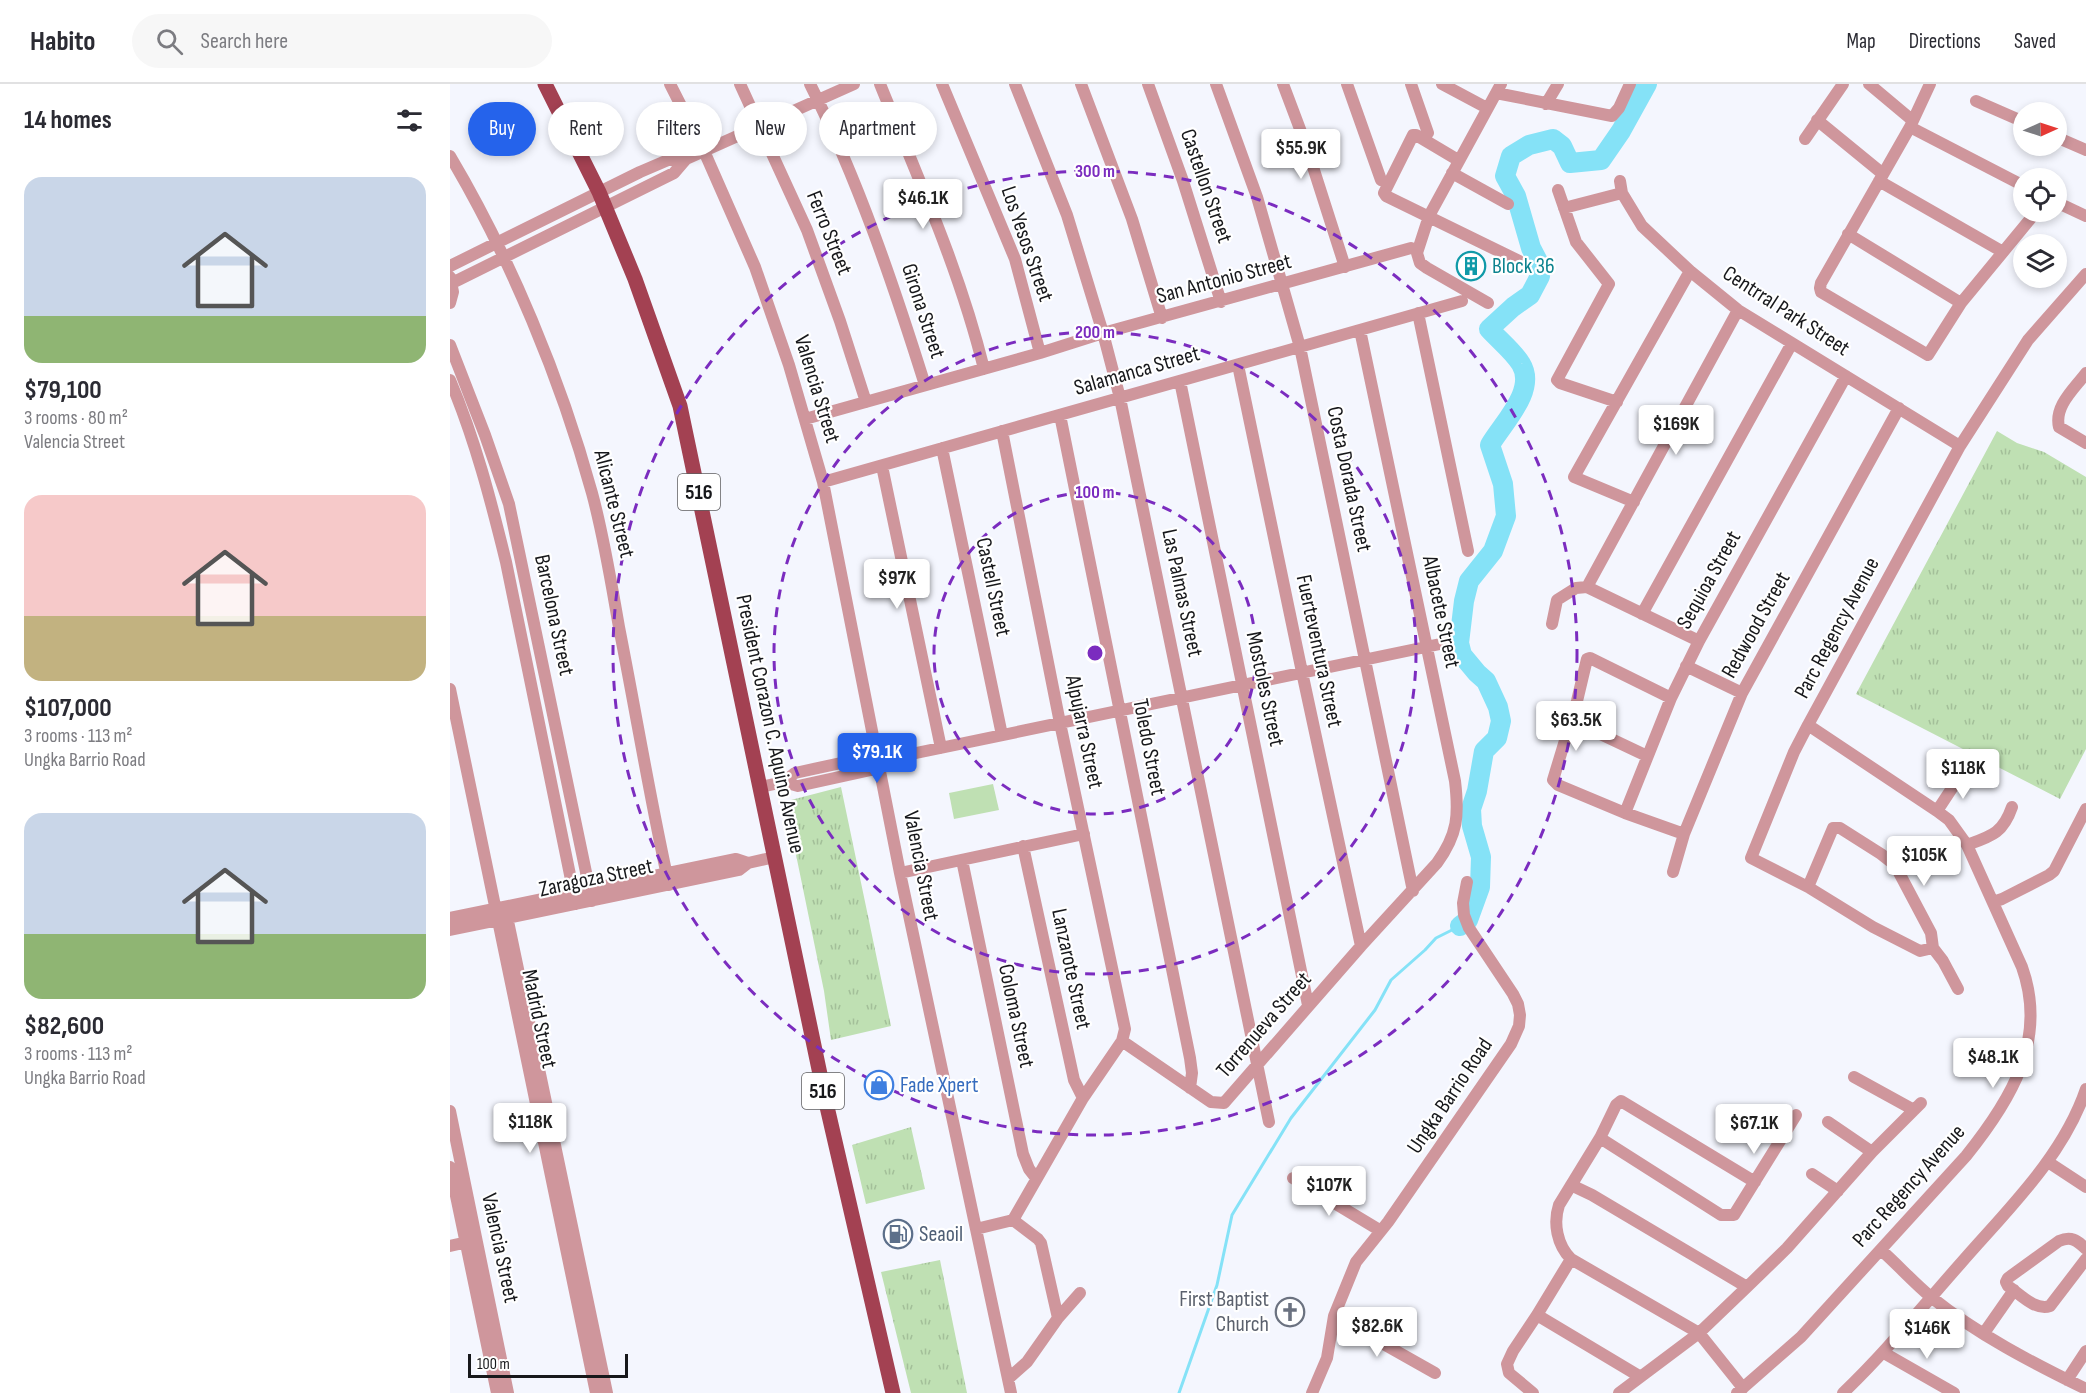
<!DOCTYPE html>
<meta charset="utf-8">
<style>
:root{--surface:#fff;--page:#f7f7f7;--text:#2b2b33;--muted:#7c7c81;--line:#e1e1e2;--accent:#2563eb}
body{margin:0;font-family:"Sofia Sans Condensed",sans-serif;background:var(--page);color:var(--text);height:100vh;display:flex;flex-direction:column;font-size:22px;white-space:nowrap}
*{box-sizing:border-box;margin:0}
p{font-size:20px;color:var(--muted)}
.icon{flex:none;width:33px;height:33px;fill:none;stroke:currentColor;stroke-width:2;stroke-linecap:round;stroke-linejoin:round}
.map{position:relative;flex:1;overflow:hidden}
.details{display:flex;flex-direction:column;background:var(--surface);width:450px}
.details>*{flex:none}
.banner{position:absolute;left:18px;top:18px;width:570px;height:54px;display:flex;gap:12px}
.needle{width:39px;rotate:87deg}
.tools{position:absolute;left:1563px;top:18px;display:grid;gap:12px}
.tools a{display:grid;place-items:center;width:54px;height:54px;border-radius:50%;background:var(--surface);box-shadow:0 3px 9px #0003;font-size:30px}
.scale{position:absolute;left:18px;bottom:15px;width:160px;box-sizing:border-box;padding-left:6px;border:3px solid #17181b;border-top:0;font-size:16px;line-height:21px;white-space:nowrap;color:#17181b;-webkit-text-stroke:4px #fff;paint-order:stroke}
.price{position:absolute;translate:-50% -51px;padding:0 14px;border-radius:6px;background:#fff;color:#222;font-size:20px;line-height:39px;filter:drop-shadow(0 2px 3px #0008)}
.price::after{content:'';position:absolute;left:50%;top:36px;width:18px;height:14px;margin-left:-9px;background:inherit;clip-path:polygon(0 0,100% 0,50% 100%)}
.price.selected{background:var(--accent);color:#fff}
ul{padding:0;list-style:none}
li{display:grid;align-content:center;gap:12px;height:318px;padding:0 24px}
li span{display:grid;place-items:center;height:186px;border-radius:18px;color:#555}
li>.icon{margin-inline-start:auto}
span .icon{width:108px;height:108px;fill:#fffc;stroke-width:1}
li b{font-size:26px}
h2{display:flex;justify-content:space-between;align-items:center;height:72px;padding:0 24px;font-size:26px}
.tag{padding:0 21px;border-radius:27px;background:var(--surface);box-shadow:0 3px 9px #0003;font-size:21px;line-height:54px}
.tag.selected{background:var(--accent);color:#fff}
header{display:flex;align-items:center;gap:36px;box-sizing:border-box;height:84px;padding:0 30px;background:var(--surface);border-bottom:2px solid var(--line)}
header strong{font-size:28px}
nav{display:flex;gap:33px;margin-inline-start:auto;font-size:21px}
.search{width:420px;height:54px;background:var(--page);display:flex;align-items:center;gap:15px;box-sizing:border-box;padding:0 21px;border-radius:33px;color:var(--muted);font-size:22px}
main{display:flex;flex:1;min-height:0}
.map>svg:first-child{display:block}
.grass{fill:url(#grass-tufts)}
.pitch{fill:#bfe0b3}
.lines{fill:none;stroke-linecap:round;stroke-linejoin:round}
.stream{stroke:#85e2f7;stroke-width:3}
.river{stroke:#85e2f7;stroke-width:20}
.minor{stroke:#cf969c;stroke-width:12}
.major{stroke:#a34152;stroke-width:15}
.ring{fill:none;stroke:#7b2cbf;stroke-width:3;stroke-dasharray:10 8}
.labels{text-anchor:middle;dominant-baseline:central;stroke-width:4.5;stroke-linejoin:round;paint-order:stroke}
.shield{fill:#fff;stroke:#5d5d5f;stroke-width:1.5}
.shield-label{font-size:21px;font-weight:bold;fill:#17181b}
.street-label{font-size:22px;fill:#17181b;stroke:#fff}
.culture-label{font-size:22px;fill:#0d838f;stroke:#fff;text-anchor:start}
.shop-label{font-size:22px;fill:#366cbe;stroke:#fff;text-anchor:start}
.service-label{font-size:22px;fill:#4e5e75;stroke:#fff;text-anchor:start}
.worship-label{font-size:22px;fill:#5b616d;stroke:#fff;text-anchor:end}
.centre{fill:#7b2cbf;stroke:#fff;stroke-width:3}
.ring-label{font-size:18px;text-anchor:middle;font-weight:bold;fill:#7b2cbf;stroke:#fff;stroke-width:4.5;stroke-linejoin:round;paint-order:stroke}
</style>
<header>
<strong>Habito</strong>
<div class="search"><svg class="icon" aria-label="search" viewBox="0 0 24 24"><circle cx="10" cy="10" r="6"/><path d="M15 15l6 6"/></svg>Search here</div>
<nav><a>Map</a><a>Directions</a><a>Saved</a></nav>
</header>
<main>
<section class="details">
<h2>14 homes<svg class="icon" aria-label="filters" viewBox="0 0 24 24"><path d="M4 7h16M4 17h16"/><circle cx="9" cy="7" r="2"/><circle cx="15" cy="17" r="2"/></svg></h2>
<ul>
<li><span style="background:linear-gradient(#c9d6e8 75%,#8fb573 0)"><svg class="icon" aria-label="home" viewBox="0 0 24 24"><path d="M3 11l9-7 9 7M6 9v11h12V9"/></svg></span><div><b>$79,100</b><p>3 rooms · 80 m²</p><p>Valencia Street</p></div></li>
<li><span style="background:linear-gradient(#f6c9c9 65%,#c2b280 0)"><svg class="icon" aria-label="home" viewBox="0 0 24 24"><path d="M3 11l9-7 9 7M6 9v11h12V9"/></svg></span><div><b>$107,000</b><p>3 rooms · 113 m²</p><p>Ungka Barrio Road</p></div></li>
<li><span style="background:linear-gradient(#c9d6e8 65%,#8fb573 0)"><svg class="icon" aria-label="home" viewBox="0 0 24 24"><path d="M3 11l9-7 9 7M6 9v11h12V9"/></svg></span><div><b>$82,600</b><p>3 rooms · 113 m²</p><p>Ungka Barrio Road</p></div></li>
</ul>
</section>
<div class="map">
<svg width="1636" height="1309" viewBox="0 0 1636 1309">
<defs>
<pattern id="grass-tufts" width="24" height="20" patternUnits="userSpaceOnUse" patternTransform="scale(1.5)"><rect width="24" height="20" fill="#bfe0b3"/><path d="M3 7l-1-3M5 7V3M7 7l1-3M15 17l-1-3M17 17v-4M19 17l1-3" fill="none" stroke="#a3bf99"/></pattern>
</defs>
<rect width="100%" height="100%" fill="#f4f6fe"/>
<path class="grass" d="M 1547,347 L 1567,359 L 1594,368 L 1636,393 L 1636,665 L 1610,715 L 1406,610 Z
M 391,703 L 441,942 L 381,956 L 374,907 L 336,722 L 341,716 Z
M 461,1043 L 475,1105 L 416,1120 L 402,1061 Z
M 490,1176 L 517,1309 L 461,1309 L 431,1188 Z"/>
<path class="pitch" d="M 543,700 L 549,726 L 504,735 L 499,709 Z"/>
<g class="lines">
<path class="stream" d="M 729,1309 L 767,1201 L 782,1131 L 841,1034 L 925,926 L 941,896 L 975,866 L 986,854 L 1010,842"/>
<path class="river" d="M 1010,842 L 1018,836 L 1030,803 L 1031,773 L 1022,742 L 1021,725 L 1027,707 L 1034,667 L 1047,654 L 1051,637 L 1048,623 L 1036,597 L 1027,589 L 1012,571 L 1009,559 L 1014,517 L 1019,497 L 1043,467 L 1056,432 L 1053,400 L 1040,361 C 1053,339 1087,306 1071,280 C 1064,268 1049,256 1039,245 L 1063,223 L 1080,211 L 1090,192 L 1091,183 L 1081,164 L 1066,112 L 1055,92 L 1061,72 L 1079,61 L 1103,55 L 1112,62 L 1120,79 L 1151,76 L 1171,47 L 1197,0"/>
<path class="minor" d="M 220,0 L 254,67 L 305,183 L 339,281 L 373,398 L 450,789 L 561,1309
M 290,0 L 357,146 L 390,237 L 416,318
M 360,0 C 408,96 443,199 475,301
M 430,0 C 468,94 510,187 534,285
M 492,0 L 565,175 L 590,269
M 565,0 L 617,131 L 653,249 L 670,314 L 819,1038
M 631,0 L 682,135 L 712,234
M 698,0 L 733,97 L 771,218
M 766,0 L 807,113 L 850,263 L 963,807
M 833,0 L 856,61 L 895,183
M 897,0 L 931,96
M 961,0 L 978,49
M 992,0 L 1037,24
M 1419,0 L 1462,36
M 1480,0 L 1460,43 L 1371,199 L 1370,204 L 1371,208 L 1478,271 L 1511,219 L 1586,128
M 1046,9 L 1162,32 L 1169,24 L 1180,0
M 1526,17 L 1574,38
M 1096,20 L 1108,0
M 1367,36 L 1433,90
M 1460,43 L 1574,102
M 1606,53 L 1636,66
M 1355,55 L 1393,0
M 0,72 C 60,173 111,296 142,409 C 154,453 161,498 169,543 C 186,629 200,715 219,801
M 1008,76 L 966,51 L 963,51 L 934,109 L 936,112 L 1069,177
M 1002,89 L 1058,120
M 1170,97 L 1172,109 L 1192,142 L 1240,187 L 1288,226 L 1510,362
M 1429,97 L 1553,168
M 1108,106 L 1126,158 L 1159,200 L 1107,296 L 1110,299 L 1167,318
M 1606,118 L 1636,132
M 1114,124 L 1172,109
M 1398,150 L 1511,219
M 0,182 L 190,88 L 218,76 L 236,75 L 404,0
M 0,193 L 3,208 L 0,219
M 2,199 L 224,89 L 236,75
M 1038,219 L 977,184 L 970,179 L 967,169 L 979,132 L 1051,0
M 968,229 L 1018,467
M 0,261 L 35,351 L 59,420 L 142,817
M 788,281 L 852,588 L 911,862
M 1636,289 C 1624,305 1604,322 1609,343 L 1636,359
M 0,296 C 25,355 41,417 56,478 L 126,820
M 730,297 L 858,921
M 610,331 L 740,974 L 742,989 L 740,1004
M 355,335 L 590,269 L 653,249 L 961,164
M 552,347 L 610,639 L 675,945 L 672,957 L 633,1014 L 563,1136
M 492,364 L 552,651
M 432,382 L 491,664
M 373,398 L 1012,217
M 1184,418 L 1124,393 L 1240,187
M 1137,503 L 1288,226
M 1192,530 L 1342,259
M 1102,540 L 1107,516 L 1126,504 L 1137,503 L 1249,557
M 1236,582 L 1292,609
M 0,605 L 146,1309
M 1221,614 L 1140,574 L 1137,575 L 1127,617 L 1103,696 L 1108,701 L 1175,729 L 1234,750
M 1121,636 L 1197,672
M 1358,641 L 1344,668 L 1301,774 L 1358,803 L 1423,843 L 1470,867 L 1483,864
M 334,698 L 348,702 L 430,684 L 437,679
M 310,703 L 334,698 L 345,689 L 428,671 L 442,674 L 995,559
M 1487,727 L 1512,689
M 1175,729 L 1221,614 L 1249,557 L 1396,292
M 1517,761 C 1542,752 1553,749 1562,723
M 573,762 L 624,996 L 633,1014
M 512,776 L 573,1070 L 579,1085 L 586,1094
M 1223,788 L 1234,750 L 1292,609 L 1449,324
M 450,789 L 634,750
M 1358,803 L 1383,744 L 1390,744 L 1431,770 L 1445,781 L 1481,849 L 1483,864 L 1493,877 L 1508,905
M 1543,818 L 1552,815 L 1599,791 L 1604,787 L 1636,725
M 55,823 L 157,1309
M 0,834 L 286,775 L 298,779
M 0,846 L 289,786 L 298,779 L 325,773
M 672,957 L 761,1018 L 774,1019 L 911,862 L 987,779 C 1008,750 1009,731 1005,697 L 910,246
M 1404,993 L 1464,1026
M 0,1027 L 58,1309
M 1378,1038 L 1422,1068
M 1150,1054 L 1271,1131 L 1284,1131 L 1346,1031
M 1598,1078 L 1636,1103
M 0,1083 L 47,1309
M 1362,1090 L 1388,1107
M 843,1094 L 931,1147
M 1121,1101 L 1142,1111 L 1297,1203
M 563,1136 L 588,1155 L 591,1159 L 608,1234
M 526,1145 L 563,1136
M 0,1162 L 22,1157
M 1636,1165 C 1627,1156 1621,1152 1609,1157 L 1558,1194 L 1556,1198 L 1558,1202 C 1570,1210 1585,1227 1600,1222 L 1636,1175
M 1431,1166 C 1448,1181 1464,1199 1481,1213 C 1528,1251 1583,1279 1636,1305
M 1087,1231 L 1189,1292
M 884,1232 L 985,1289
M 1534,1249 L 1564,1206
M 1434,1269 L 1504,1309
M 559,1294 L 577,1278 L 608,1234 L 630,1209
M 1617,1296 L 1636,1267
M 1293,1304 L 1249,1249 L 1121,1175 C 1107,1161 1103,1139 1109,1121 L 1150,1054 L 1166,1021 L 1171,1017 L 1305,1098
M 862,1309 L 877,1274 L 884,1232 L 906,1178 L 938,1138 L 1061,960 L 1069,942 L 1070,931 L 1068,920 L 1063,910 L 1019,844 L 1014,831 L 1013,819 L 1017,798
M 1083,1309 L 1059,1289 L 1057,1280 L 1063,1267 L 1087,1231 L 1121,1175
M 1169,1309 L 1249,1249 L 1297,1203 L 1337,1164 L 1422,1068 L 1471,1019
M 1287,1309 L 1351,1253 L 1516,1072 C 1561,1016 1598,956 1572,883 L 1517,761 L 1499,736 L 1487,727 L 1358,641 L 1510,362 L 1578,256 L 1636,190
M 1393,1309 C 1436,1268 1472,1223 1511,1179 C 1557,1126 1613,1073 1636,1005"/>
<path class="major" d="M 95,0 L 149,108 L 185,195 L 230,322 L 375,1014 L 443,1309"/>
</g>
<g class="ring">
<circle cx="645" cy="569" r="161"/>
<circle cx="645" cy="569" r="321"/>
<circle cx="645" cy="569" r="482"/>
</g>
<defs>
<g id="building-ring" transform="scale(1.5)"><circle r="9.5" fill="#fff" stroke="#0f9aa8" stroke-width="1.5"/><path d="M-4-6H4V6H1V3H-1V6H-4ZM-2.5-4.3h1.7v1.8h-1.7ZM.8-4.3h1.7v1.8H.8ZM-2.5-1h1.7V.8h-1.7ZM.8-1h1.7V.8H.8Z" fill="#0f9aa8"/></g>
<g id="shop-ring" transform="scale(1.5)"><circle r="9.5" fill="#fff" stroke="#3f7fe0" stroke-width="1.5"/><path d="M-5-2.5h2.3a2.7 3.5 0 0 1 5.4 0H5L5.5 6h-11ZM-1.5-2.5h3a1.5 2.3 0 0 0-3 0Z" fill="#3f7fe0"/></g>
<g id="fuel-ring" transform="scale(1.5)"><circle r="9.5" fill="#fff" stroke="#5c6f8a" stroke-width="1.5"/><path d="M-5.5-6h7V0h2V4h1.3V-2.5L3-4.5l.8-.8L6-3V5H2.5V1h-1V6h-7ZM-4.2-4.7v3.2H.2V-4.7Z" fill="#5c6f8a"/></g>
<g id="church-ring" transform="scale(1.5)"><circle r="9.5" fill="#fff" stroke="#6b7280" stroke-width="1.5"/><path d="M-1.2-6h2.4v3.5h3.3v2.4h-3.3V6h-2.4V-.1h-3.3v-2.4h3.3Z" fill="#6b7280"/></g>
</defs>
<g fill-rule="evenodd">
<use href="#building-ring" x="1021" y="182"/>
<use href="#shop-ring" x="429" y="1001"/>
<use href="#fuel-ring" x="448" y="1150"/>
<use href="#church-ring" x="840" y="1228"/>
</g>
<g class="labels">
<g class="shield">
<rect x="228" y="390" width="42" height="36" rx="4.5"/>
<rect x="352" y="989" width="42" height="36" rx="4.5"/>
</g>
<g class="shield-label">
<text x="249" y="408">516</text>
<text x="373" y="1007">516</text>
</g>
<g class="street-label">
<text transform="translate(756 102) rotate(71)">Castellon Street</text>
<text transform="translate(379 149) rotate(68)">Ferro Street</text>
<text transform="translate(577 160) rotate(71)">Los Yesos Street</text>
<text transform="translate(774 195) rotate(-15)">San Antonio Street</text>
<text transform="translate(473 227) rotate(72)">Girona Street</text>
<text transform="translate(1336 227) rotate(33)">Centrral Park Street</text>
<text transform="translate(687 287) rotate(-16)">Salamanca Street</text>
<text transform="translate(367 305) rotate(73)">Valencia Street</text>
<text transform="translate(899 395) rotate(78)">Costa Dorada Street</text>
<text transform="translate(164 420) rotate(76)">Alicante Street</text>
<text transform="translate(1259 496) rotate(-61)">Sequioa Street</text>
<text transform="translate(543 503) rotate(78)">Castell Street</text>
<text transform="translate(732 509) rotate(78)">Las Palmas Street</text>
<text transform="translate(991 528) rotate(78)">Albacete Street</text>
<text transform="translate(104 531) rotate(78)">Barcelona Street</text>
<text transform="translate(1306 541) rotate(-61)">Redwood Street</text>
<text transform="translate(1387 544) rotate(-62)">Parc Regency Avenue</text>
<text transform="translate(869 567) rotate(78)">Fuerteventura Street</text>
<text transform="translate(815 605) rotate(78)">Mostoles Street</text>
<text transform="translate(320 640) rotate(78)">President Corazon C. Aquino Avenue</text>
<text transform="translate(634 648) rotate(78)">Alpujarra Street</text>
<text transform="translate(699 663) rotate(79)">Toledo Street</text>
<text transform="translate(471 782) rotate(79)">Valencia Street</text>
<text transform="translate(146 794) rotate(-12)">Zaragoza Street</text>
<text transform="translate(621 885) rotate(78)">Lanzarote Street</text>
<text transform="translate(566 932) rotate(78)">Coloma Street</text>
<text transform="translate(89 935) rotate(78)">Madrid Street</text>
<text transform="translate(814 941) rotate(-49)">Torrenueva Street</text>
<text transform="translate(1000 1012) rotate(-56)">Ungka Barrio Road</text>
<text transform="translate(1459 1102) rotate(-48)">Parc Regency Avenue</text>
<text transform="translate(50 1164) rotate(78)">Valencia Street</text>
</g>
<g class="culture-label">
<text x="1042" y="182">Block 36</text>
</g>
<g class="shop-label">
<text x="450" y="1001">Fade Xpert</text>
</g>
<g class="service-label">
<text x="469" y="1150">Seaoil</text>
</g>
<g class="worship-label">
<text x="819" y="1215">First Baptist<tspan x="819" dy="25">Church</tspan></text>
</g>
</g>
<circle cx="645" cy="569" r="9" class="centre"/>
<g class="ring-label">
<text x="645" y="93">300 m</text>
<text x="645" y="254">200 m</text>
<text x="645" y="414">100 m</text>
</g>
</svg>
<div class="tools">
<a><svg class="needle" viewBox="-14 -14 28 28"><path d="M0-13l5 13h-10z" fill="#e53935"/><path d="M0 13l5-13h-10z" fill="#7c7c81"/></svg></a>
<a><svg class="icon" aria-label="locate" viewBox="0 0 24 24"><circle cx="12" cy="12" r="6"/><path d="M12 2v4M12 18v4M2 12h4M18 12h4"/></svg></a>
<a><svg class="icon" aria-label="layers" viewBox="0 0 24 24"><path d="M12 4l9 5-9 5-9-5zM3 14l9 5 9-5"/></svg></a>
</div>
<div class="scale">100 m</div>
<b class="price" style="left:851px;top:96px">$55.9K</b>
<b class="price" style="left:473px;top:146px">$46.1K</b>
<b class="price" style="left:1226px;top:372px">$169K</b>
<b class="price" style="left:447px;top:526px">$97K</b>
<b class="price" style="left:1126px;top:668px">$63.5K</b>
<b class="price selected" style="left:427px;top:700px">$79.1K</b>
<b class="price" style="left:1513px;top:716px">$118K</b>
<b class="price" style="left:1474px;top:803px">$105K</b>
<b class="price" style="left:1543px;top:1005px">$48.1K</b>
<b class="price" style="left:80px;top:1070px">$118K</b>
<b class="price" style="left:1304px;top:1071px">$67.1K</b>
<b class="price" style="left:879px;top:1133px">$107K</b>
<b class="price" style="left:927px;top:1274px">$82.6K</b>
<b class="price" style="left:1477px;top:1276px">$146K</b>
<div class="banner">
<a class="tag selected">Buy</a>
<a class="tag">Rent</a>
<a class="tag">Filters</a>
<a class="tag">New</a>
<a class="tag">Apartment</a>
</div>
</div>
</main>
